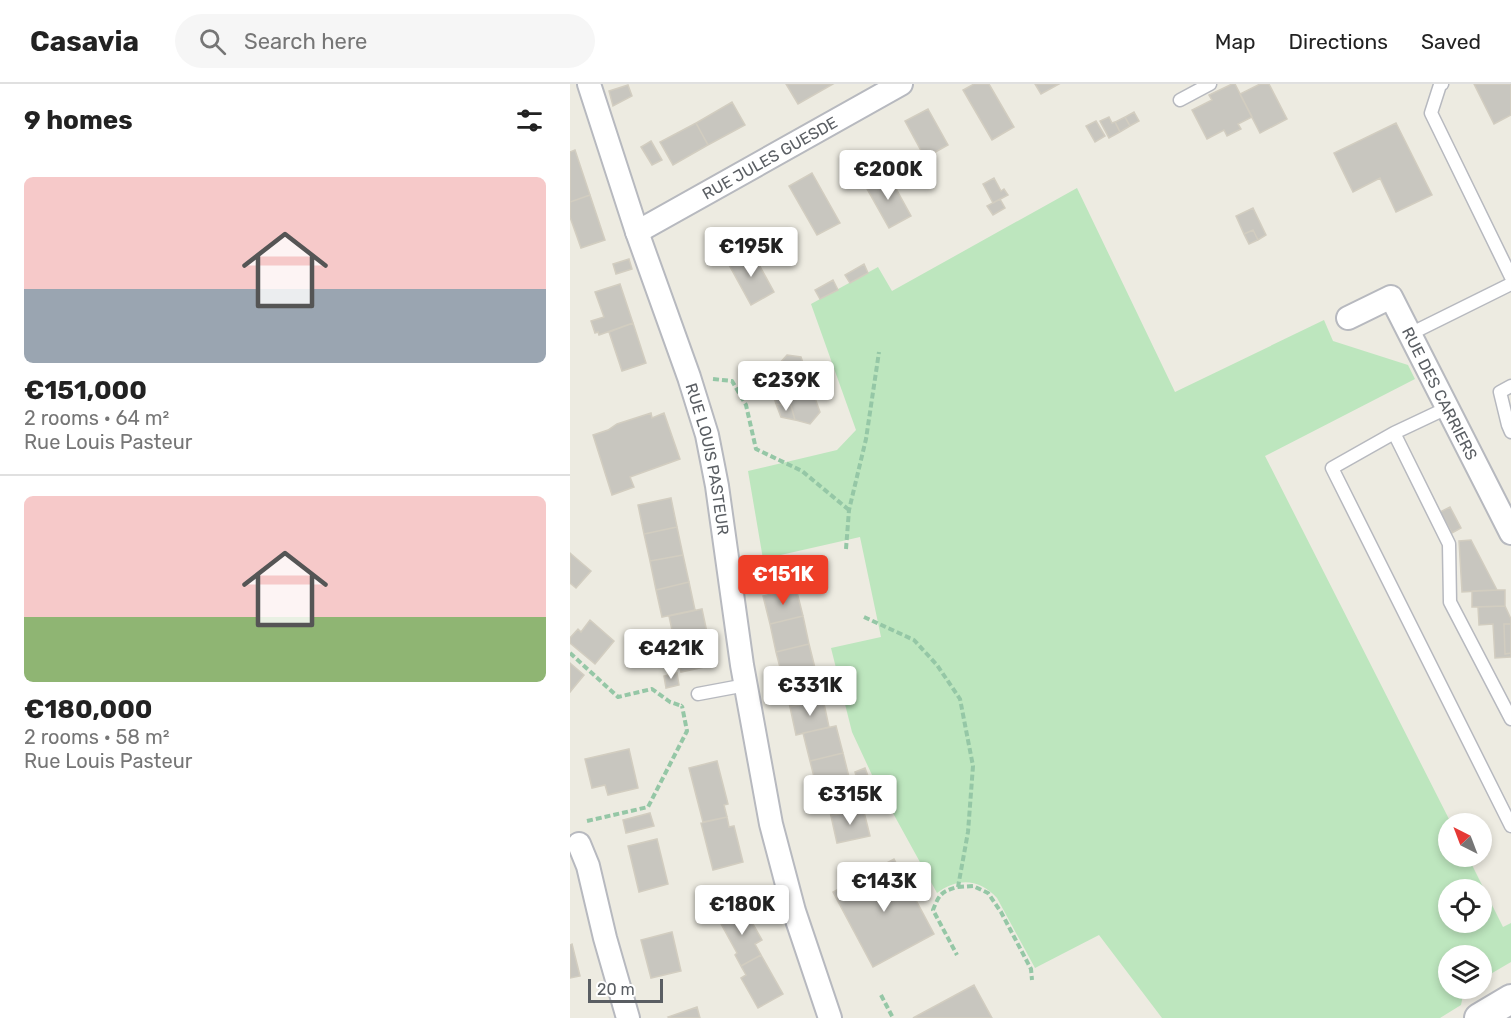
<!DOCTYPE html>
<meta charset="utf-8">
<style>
:root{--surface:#fff;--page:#f6f6f6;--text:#222;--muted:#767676;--line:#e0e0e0;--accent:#ee3e27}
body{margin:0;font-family:Rubik,sans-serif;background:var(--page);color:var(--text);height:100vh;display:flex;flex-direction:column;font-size:22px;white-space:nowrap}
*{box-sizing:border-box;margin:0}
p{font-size:20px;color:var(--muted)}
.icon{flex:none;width:33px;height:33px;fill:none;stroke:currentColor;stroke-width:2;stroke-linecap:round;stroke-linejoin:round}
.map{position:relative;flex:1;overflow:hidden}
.details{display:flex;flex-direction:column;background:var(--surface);width:570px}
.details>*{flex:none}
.needle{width:39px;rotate:318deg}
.tools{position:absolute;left:868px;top:729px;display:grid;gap:12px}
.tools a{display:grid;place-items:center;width:54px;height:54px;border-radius:50%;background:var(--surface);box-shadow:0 3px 9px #0003;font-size:30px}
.scale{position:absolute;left:18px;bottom:15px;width:75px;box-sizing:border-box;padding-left:6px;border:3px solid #5a5e63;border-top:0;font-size:16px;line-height:21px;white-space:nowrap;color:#5a5e63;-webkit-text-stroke:4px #fff;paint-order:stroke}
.price{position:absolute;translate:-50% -51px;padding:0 14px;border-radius:6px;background:#fff;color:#222;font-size:20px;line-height:39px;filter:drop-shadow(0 2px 3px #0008)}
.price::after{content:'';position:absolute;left:50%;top:36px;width:18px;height:14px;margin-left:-9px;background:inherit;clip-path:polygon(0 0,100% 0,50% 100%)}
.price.selected{background:var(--accent);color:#fff}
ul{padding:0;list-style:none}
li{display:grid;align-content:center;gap:12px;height:318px;padding:0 24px}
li+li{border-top:2px solid var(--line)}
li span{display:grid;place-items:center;height:186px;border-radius:9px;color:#555}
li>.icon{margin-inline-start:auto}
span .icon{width:108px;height:108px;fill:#fffc;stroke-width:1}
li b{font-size:26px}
h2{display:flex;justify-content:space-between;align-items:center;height:72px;padding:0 24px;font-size:26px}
header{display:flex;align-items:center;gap:36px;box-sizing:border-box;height:84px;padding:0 30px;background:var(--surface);border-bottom:2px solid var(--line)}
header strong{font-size:28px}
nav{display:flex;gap:33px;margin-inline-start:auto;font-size:21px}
.search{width:420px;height:54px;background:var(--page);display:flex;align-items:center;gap:15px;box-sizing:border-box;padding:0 21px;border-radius:33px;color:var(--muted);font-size:22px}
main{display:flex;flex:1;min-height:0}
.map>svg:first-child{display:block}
.green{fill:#bde6be;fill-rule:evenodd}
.building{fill:#c8c6bf;stroke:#d2cdc0;stroke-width:1.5}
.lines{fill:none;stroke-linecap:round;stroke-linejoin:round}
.service-casing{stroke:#b7b9bf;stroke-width:15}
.minor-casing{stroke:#b7b9bf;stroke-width:26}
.tertiary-casing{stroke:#b7b9bf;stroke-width:32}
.path{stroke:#95c7a6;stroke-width:4;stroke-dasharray:6 3;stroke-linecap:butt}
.service{stroke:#fff;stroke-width:12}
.minor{stroke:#fff;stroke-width:22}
.tertiary{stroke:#fff;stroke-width:28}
.labels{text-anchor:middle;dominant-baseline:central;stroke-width:4.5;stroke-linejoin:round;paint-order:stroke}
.street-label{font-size:16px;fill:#5a5e63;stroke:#fff}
</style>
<header>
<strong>Casavia</strong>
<div class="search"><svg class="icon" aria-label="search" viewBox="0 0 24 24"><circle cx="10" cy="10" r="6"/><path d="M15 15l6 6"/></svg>Search here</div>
<nav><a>Map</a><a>Directions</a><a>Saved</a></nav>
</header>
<main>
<section class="details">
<h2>9 homes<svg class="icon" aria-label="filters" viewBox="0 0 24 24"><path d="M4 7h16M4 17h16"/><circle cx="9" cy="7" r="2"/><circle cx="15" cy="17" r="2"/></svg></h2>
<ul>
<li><span style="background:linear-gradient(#f6c9c9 60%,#9aa5b1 0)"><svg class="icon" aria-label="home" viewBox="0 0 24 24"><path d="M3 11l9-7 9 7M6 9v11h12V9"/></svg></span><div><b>€151,000</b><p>2 rooms · 64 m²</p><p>Rue Louis Pasteur</p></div></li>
<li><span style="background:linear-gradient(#f6c9c9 65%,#8fb573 0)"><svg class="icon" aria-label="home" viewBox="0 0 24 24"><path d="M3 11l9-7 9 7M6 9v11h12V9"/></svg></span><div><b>€180,000</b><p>2 rooms · 58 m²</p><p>Rue Louis Pasteur</p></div></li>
</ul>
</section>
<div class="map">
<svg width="941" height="934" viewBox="0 0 941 934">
<rect width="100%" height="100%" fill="#edebe1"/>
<path class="green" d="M 507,104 L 605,308 L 754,236 L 763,257 L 838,281 L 845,295 L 695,372 L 881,739 L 879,740 L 879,772 L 898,773 L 933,843 L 941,839 L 941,878 L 912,895 L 912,872 L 879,872 L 879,904 L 896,905 L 894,906 L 891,921 L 870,934 L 592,934 L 529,851 L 465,884 L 427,814 C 410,795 388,793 367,809 L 302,691 L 282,648 L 261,564 L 311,553 L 290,453 L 193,475 L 178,387 L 267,366 L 286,346 L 241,220 L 308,183 L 322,207 ZM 879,806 L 912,806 L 912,838 L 879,838 Z"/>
<path class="building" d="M 216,0 L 263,0 L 228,20 Z
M 404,0 L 419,0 L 444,43 L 422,56 L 393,6 Z
M 465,0 L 489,0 L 471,10 Z
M 662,0 L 665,0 L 682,33 L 668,40 L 671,45 L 657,52 L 654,46 L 637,55 L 622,26 L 642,16 L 639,11 Z
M 690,0 L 699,0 L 717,35 L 690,49 L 670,10 Z
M 904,0 L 941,0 L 941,31 L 924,40 Z
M 58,1 L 62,12 L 43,22 L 39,7 Z
M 162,18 L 175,41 L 138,61 L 126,39 Z
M 358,25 L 378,61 L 355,74 L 335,37 Z
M 564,28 L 569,37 L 560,42 L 555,33 Z
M 539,33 L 542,39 L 545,38 L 550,48 L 539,54 L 530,37 Z
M 555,33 L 560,42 L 550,48 L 545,38 Z
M 526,37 L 535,52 L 525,58 L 516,42 Z
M 126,39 L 138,61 L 103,81 L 90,58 Z
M 826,39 L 862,111 L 826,128 L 810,94 L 783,108 L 764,69 Z
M 81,57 L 92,76 L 82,81 L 71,63 Z
M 5,66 L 20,111 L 0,118 L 0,68 Z
M 242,89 L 270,139 L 247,151 L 219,102 Z
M 318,90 L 341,132 L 319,144 L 296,103 Z
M 424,94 L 431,107 L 434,105 L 438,111 L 423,119 L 413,100 Z
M 20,111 L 35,156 L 11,164 L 0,133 L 0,118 Z
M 430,115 L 435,124 L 423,131 L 417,122 Z
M 683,124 L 696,151 L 688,156 L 683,146 L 674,150 L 666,132 Z
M 683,146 L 688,156 L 679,160 L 674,150 Z
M 181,166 L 204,208 L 181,221 L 158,179 Z
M 59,175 L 62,185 L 46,190 L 43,180 Z
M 294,180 L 298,189 L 280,199 L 275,191 Z
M 263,196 L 268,206 L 250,215 L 245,206 Z
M 50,200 L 63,239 L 29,251 L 28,248 L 25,249 L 21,237 L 34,233 L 25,208 Z
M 63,239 L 76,279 L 52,287 L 39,248 Z
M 217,271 L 231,273 L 236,288 L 251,290 L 255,304 L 245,314 L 250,328 L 240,340 L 225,336 L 221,322 L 206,320 L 202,306 L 188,303 L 184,289 L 193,278 L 208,281 Z
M 206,320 L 221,322 L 225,336 L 211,333 Z
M 81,329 L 82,334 L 94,329 L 110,375 L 60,393 L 64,403 L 42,411 L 23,351 L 38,346 L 47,340 Z
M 101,414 L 107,443 L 74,450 L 68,421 Z
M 880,423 L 891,444 L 882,449 L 870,428 Z
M 107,443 L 113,471 L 80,477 L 74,450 Z
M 901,456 L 927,506 L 892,508 L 889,457 Z
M 0,469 L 21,487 L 6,504 L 0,499 Z
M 113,471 L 119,498 L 86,506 L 80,477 Z
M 239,482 L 241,493 L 219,500 L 217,487 Z
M 119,498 L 125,526 L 92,533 L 86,506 Z
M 226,504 L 233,532 L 200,540 L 193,512 Z
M 927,506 L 935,506 L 935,522 L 902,523 L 902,507 Z
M 935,522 L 941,535 L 941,540 L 934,540 L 935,570 L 941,569 L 941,573 L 925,574 L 923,540 L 909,541 L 908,523 Z
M 132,525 L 138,553 L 105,560 L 99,532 Z
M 233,532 L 239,560 L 206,568 L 200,540 Z
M 20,536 L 44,557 L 25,580 L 0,559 L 0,554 L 8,545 L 11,548 Z
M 934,540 L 941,540 L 941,569 L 935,570 Z
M 138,553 L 144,581 L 111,588 L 105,560 Z
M 239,560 L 246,588 L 213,595 L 206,568 Z
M 0,579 L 14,591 L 0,608 Z
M 246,588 L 253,615 L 220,623 L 213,595 Z
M 107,589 L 109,601 L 96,604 L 94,592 Z
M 253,615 L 259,643 L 226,651 L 220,623 Z
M 266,642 L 273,669 L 240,677 L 233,649 Z
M 59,665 L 68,704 L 38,711 L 35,701 L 22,704 L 15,675 Z
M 273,669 L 280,697 L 247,705 L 240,677 Z
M 147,677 L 158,720 L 154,721 L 157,733 L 133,738 L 119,684 Z
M 295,684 L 298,692 L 287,696 L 285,688 Z
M 287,696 L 293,724 L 261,732 L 254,704 Z
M 293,724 L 300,752 L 267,759 L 261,732 Z
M 80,729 L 84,742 L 56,749 L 53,736 Z
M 157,733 L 159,743 L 164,742 L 173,778 L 143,786 L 131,739 Z
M 87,755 L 98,800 L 69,808 L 58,762 Z
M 324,775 L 364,850 L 303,883 L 263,808 Z
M 174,824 L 192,856 L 185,860 L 191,871 L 171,882 L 165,871 L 167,869 L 150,838 Z
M 102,848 L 111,887 L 81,894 L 71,856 Z
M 2,860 L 10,892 L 0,894 L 0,861 Z
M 191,871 L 213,910 L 188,924 L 171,894 L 176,891 L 171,882 Z
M 404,901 L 422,934 L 343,934 Z
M 127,923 L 130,934 L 99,934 L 98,933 Z"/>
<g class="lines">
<g class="service-casing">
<path id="service" d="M 872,0 L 870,1 L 861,29 L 941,193
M 610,16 L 640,0
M 840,250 L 941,200
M 941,302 L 930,308 L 938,341 L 941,348
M 877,324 L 824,349 L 879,460 L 880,518 L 941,635
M 824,349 L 762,384 L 941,742
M 128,610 L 176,601"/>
</g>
<g class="minor-casing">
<g id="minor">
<path id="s1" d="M 19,0 L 67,148 L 119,293 L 137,351 L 147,402 L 172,581 L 201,740 L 224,827 L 260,934"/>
<path id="s2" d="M 67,148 L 331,0"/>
<path id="s3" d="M 778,234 L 821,213 L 941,449"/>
<path d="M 9,760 L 18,782 L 35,854 L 58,934"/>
</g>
</g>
<g class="tertiary-casing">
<path id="tertiary" d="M 909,934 L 941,915"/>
</g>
<path class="path" d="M 143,295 L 162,297 L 176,321 L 186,365 L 232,387 L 279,426
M 276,465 L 279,426 L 296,355 L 309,268
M 294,533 L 344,556 L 367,581 L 390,615 L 403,682 L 398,748 L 388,803 C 371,807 369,811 363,826 L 387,871
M 0,569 L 48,613 L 82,605 L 100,618 L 112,622 L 113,621
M 17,737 L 78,723 L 117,647 L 112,622
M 388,803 L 403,802 L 418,809 L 431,828 L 461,885 L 462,896
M 311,911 L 323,934"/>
<use href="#service" class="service"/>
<use href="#minor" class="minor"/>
<use href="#tertiary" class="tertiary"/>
</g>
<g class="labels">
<g class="street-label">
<text stroke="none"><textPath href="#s2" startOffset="152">RUE JULES GUESDE</textPath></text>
<text stroke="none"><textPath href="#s3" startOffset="156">RUE DES CARRIERS</textPath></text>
<text stroke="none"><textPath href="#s1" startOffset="394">RUE LOUIS PASTEUR</textPath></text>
</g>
</g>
</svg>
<div class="tools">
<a><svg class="needle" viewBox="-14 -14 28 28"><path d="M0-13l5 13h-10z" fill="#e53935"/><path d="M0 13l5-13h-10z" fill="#767676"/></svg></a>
<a><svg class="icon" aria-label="locate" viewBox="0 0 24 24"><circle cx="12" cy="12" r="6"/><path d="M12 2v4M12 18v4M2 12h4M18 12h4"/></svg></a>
<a><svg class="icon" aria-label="layers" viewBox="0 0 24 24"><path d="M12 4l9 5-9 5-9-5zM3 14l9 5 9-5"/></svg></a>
</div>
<div class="scale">20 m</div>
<b class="price" style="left:318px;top:117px">€200K</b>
<b class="price" style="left:181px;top:194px">€195K</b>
<b class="price" style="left:216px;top:328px">€239K</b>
<b class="price selected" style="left:213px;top:522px">€151K</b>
<b class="price" style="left:101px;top:596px">€421K</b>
<b class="price" style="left:240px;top:633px">€331K</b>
<b class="price" style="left:280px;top:742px">€315K</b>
<b class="price" style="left:314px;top:829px">€143K</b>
<b class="price" style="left:172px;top:852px">€180K</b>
</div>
</main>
